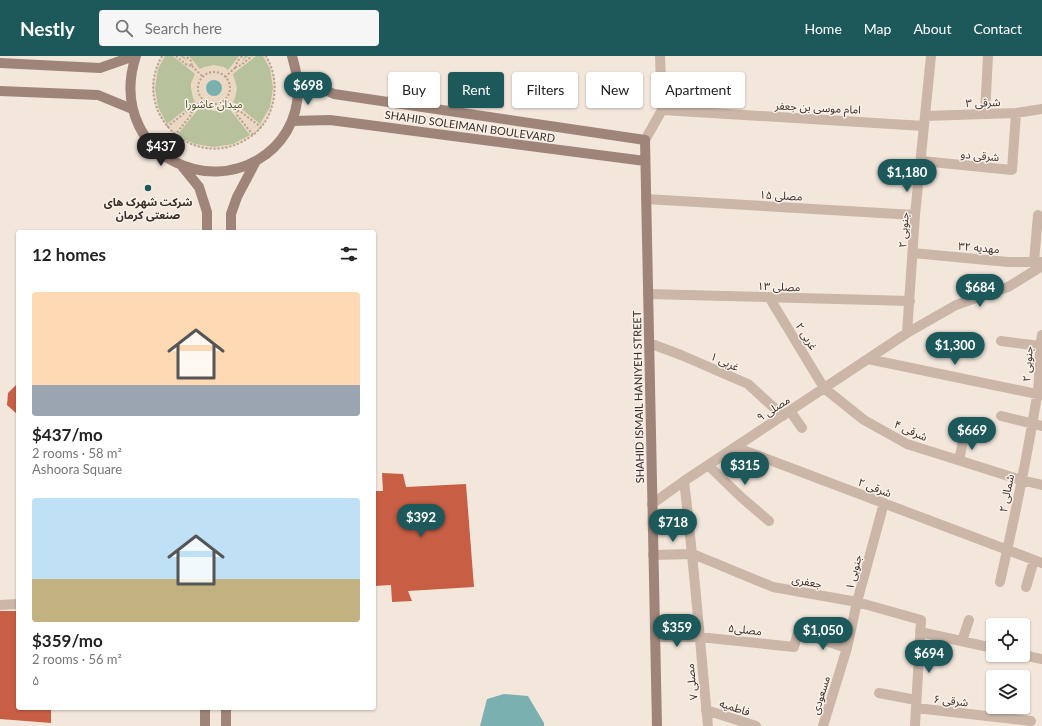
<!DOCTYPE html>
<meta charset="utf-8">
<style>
:root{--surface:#fff;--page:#f6f6f6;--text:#222;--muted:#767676;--accent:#1d595a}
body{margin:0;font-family:Lato,"Noto Sans Arabic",sans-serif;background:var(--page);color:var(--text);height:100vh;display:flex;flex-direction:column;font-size:15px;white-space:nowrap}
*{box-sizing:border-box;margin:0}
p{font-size:13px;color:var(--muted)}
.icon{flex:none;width:22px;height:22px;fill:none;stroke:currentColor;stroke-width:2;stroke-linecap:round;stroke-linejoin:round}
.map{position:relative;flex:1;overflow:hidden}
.panel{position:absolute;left:16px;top:174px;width:360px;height:480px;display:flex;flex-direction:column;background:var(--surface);border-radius:4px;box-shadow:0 1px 3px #0004}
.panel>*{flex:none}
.banner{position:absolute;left:388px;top:16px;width:380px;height:36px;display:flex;gap:8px}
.buttons{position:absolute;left:986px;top:562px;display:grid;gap:8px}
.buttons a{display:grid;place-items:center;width:44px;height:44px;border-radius:4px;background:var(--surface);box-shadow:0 1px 3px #0004;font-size:20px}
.price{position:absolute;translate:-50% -34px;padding:0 9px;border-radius:14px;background:var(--accent);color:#fff;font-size:13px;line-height:26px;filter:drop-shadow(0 1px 2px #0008)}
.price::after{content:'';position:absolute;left:50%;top:24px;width:12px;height:9px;margin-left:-6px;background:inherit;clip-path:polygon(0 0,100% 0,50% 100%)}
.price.selected{background:#222;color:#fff}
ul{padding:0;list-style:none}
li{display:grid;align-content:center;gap:8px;height:212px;padding:0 16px}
li span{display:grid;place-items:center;height:124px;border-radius:4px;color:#555}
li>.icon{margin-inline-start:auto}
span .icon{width:72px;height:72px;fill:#fffc;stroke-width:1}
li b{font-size:17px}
h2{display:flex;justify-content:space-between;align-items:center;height:48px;padding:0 16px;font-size:17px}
.chip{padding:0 14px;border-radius:4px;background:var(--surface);box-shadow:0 1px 3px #0004;font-size:14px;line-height:36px}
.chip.selected{background:var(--accent);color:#fff}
header{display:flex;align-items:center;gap:24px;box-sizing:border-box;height:56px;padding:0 20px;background:var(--accent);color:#fff}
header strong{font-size:19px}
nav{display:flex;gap:22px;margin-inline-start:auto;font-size:14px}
.search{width:280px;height:36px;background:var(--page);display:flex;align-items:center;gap:10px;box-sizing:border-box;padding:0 14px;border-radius:4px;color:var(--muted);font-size:15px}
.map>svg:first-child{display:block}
.green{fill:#b7c29c}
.plaza{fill:#ebd8c3;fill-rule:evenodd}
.water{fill:#7bb0b0}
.building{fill:#c85f45}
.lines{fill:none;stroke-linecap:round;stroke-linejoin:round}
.path{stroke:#b7a092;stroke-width:2;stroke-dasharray:2 2;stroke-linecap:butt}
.minor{stroke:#cbb6a8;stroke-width:10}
.secondary{stroke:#9f8579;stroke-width:10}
.poi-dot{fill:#1d595a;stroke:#faf1e9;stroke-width:1.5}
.labels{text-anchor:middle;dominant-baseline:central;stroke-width:3;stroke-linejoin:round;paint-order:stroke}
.street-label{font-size:11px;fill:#382c28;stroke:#faf1e9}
.park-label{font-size:11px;fill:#49562b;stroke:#faf1e9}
.poi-label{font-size:11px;font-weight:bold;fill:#382c28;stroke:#faf1e9}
</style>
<header>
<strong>Nestly</strong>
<div class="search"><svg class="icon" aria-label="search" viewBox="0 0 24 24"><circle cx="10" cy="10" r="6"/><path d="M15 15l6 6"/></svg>Search here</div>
<nav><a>Home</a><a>Map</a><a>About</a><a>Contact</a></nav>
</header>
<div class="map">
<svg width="1042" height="670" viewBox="0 0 1042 670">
<rect width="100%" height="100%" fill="#f3e7dc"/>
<path class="green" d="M 162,0 L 266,0 C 275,15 277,33 272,50 C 269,62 261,74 250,81 C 195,119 129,57 162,0 Z"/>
<path class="plaza" d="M 162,0 L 165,0 L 158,13 L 155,32 L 158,51 L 167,68 L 195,46 L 193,42 L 191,32 L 191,27 L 195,18 L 173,0 L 180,0 L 187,5 L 184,0 L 189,0 L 200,13 L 204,11 L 214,9 L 224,11 L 228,14 L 239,0 L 245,0 L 241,6 L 248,0 L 256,0 L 233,18 L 237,32 L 235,42 L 233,46 L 260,68 L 270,51 L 273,32 L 270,13 L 263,0 L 266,0 L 272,12 L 275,32 L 274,43 L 267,63 L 253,79 L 235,90 L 214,93 L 203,92 L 183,85 L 167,71 L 157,53 L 154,42 L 154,21 L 156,11 ZM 200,51 L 214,55 L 219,55 L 228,51 L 250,79 L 233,88 L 214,91 L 195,88 L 186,84 L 178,78 Z"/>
<path class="water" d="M206 32a8 8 0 1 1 16 0a8 8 0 1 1-16 0Z
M 504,638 L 528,640 L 544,667 L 544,670 L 480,670 L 487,643 Z"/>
<path class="building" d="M 18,327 L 18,359 L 7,349 L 8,337 Z
M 382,417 L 403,418 L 406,431 L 466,428 L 474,531 L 408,535 L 412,545 L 392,546 L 391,529 L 374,530 L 374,435 L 383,435 Z
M 0,555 L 18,555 L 18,652 L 51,652 L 51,667 L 0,663 Z"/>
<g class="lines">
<path class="path" d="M 162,0 C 129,57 195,119 250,81 C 261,74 269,62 272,50 C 277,33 275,15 266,0
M 176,0 L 187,9 L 192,10 L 191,5 L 186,0
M 242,0 L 237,6 L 236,11 L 241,9 L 252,0
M 192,10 L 203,21
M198 32a16 16 0 1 1 32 0a16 16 0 1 1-32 0Z
M 225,21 L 236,11
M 225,43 L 236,54
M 192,54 L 203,43
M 167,71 L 187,55 L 192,54 L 191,59 L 175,79
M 253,79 L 237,59 L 236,54 L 241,56 L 261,71"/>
<path class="minor" d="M 662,54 L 924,70
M 985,58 L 988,0
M 925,60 L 1016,57 L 1042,53
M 645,84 L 662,54 L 660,0
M 922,105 L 1012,114 L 1016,57
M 646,143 L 915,159
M 913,197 L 1008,206 L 1042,206
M 1034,206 L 1038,159
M 648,238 L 910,245
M 769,241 L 824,332 L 864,364 L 907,388 L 1021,424 L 1042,429
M 907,277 L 915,159 L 931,0
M 1001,285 L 1040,290
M 649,287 L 681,299 L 748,328 L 783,360
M 868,303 L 1042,339
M 790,355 L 802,372
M 1001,360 L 1042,370
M 735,391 L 1042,507
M 959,404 L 964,381
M 708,409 L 741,441 L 769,465
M 684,425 C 694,507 700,588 708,670
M 652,448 L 684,425 L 907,277 L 956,249 L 1008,231 L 1042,210
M 653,499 L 693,498 L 773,531 L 857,546 L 921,564 L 915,670
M 1000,526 C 1014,465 1027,401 1037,340 C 1041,320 1038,299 1042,279
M 1026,531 L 1034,504
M 0,549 L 18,548
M 920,576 L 993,592
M 655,581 L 699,581 L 794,591 L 798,576 L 847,592
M 962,585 L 969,564
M 1023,599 L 1042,603
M 879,637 L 916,644
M 916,652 L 1031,665
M 706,654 L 756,670
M 823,670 L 847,592 L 857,546 L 884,447"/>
<path class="secondary" d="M 136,0 C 128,24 128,47 139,70 C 147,86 160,99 175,106 C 231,134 298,97 298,33 C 298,21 295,11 292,0
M 0,7 L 100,12 L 134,0
M 298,22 L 334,38 L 645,84 L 657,670
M 0,35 L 98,39 L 132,53
M 292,65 L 330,64 L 645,105
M 182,110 L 199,131 L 207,156 L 207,176
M 231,176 L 231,158 L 237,141 L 256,105
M 205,670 L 205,652
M 226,670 L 226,652"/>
</g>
<circle class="poi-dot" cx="148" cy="132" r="4"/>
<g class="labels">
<g class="street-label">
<text transform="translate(983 46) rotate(-2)">شرقی ۳</text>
<text transform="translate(818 51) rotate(3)">امام موسی بن جعفر</text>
<text transform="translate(470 70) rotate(8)">SHAHID SOLEIMANI BOULEVARD</text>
<text transform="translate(980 99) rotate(5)">شرقی دو</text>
<text transform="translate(781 139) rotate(3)">مصلی ۱۵</text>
<text transform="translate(903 174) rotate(-86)">جنوبی ۲</text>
<text transform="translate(979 191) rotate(5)">مهدیه ۳۲</text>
<text transform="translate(779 230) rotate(2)">مصلی ۱۳</text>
<text transform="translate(807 280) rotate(58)">۲ غربی</text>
<text transform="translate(725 305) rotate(24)">۱ غربی</text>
<text transform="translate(1027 308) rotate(-86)">۲ جنوبی</text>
<text transform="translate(638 341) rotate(-91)">SHAHID ISMAIL HANIYEH STREET</text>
<text transform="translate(773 352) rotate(-33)">مصلی ۹</text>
<text transform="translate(911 374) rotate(24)">۴ شرقی</text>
<text transform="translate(875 431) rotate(21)">۲ شرقی</text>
<text transform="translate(1006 437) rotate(-79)">۲ شمالی</text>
<text transform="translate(853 516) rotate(-75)">۱ جنوبی</text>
<text transform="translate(807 525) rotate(10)">جعفری</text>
<text transform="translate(745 573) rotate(6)">مصلی۵</text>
<text transform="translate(691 626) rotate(-96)">مصلی ۷</text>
<text transform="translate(820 639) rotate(-73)">مسعودی</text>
<text transform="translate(951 644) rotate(6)">۶ شرقی</text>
<text transform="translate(735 651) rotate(18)">فاطمیه</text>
</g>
<g class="park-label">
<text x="214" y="47">میدان عاشورا</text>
</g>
<g class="poi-label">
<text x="148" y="145">شرکت شهرک های<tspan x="148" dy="13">صنعتی کرمان</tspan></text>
</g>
</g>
</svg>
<div class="buttons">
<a><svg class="icon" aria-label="locate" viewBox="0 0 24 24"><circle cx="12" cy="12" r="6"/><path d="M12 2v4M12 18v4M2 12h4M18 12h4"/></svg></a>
<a><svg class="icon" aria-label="layers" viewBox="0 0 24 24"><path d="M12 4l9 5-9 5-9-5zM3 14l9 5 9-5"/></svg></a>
</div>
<b class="price" style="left:308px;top:50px">$698</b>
<b class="price selected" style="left:161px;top:111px">$437</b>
<b class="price" style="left:907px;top:137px">$1,180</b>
<b class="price" style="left:980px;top:252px">$684</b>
<b class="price" style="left:955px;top:310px">$1,300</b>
<b class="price" style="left:972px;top:395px">$669</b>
<b class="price" style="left:745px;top:430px">$315</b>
<b class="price" style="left:421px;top:482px">$392</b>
<b class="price" style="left:673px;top:487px">$718</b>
<b class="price" style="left:677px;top:592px">$359</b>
<b class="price" style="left:823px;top:595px">$1,050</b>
<b class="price" style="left:929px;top:618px">$694</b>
<div class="banner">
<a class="chip">Buy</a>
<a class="chip selected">Rent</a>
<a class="chip">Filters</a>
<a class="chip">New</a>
<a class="chip">Apartment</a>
</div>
<section class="panel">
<h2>12 homes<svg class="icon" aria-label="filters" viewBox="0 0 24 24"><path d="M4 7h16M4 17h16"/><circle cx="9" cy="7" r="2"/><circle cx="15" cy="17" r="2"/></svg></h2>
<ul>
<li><span style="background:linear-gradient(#ffd9b3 75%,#9aa5b1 0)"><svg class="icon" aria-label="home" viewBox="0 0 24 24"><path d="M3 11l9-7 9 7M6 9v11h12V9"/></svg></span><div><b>$437/mo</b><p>2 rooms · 58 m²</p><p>Ashoora Square</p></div></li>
<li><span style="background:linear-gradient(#bfe0f5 65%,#c2b280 0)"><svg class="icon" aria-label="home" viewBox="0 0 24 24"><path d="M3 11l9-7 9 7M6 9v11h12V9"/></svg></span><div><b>$359/mo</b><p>2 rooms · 56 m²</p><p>۵</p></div></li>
</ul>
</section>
</div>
